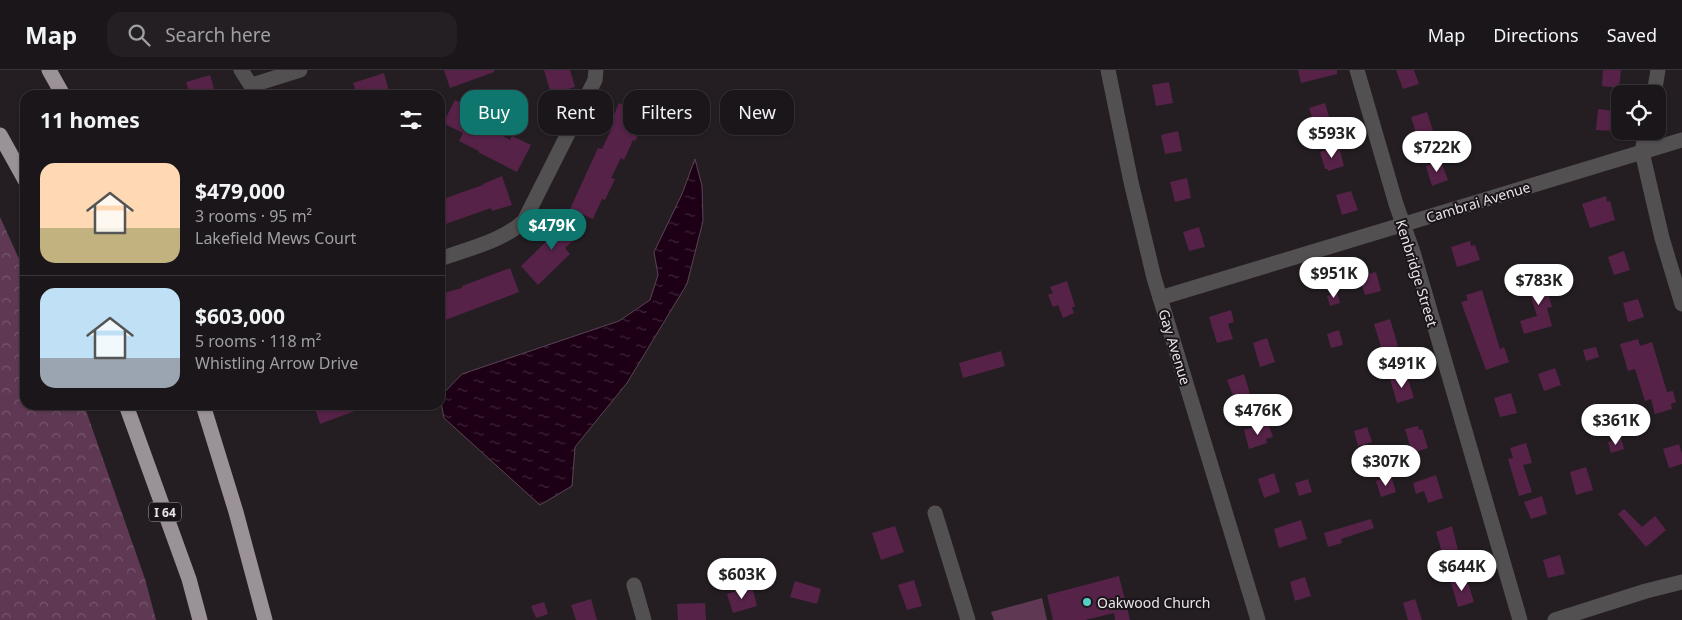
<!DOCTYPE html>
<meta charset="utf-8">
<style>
:root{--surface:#1b161a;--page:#241f23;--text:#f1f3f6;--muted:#a09fa2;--line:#393539;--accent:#0f766e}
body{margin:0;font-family:"Noto Sans",sans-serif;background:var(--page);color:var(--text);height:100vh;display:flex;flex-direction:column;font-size:19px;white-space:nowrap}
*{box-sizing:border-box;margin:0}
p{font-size:16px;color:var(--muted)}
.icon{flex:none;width:28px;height:28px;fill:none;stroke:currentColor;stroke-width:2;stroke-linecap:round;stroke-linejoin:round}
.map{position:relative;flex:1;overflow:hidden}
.panel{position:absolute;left:20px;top:20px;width:425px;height:320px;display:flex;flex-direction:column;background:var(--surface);border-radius:15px;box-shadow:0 1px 4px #0004,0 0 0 1px var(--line)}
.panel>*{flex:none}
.banner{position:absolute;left:460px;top:20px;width:475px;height:45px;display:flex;gap:10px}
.controls{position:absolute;left:1611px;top:15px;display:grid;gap:10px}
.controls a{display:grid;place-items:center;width:55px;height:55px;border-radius:10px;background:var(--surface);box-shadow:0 1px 4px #0004,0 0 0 1px var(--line);font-size:25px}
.price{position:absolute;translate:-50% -42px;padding:0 11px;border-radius:18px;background:#fff;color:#222;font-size:16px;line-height:32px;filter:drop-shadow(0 1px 2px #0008)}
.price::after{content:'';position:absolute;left:50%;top:30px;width:15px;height:11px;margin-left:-8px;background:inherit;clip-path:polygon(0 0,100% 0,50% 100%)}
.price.selected{background:var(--accent);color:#fff}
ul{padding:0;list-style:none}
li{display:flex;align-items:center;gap:15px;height:125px;padding:0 20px}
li+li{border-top:1px solid var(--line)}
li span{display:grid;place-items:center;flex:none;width:140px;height:100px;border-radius:15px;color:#555}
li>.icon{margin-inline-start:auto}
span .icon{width:60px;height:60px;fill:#fffc;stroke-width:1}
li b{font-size:21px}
h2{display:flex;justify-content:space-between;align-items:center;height:60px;padding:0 20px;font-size:21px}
.tag{padding:0 18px;border-radius:15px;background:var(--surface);box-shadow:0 1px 4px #0004,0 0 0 1px var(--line);font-size:18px;line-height:45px}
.tag.selected{background:var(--accent);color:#fff}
header{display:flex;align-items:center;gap:30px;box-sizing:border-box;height:70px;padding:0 25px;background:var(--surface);border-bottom:1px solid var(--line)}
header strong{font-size:24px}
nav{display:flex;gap:28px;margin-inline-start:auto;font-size:18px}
.search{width:350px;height:45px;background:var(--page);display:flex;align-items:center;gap:12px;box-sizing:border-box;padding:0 18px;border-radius:15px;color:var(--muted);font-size:19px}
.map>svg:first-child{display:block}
.green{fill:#5f3953}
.forest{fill:url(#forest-crowns)}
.water{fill:url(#water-ripples);stroke:#5a4454}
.building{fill:#562248}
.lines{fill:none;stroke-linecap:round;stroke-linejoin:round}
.minor{stroke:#535052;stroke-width:15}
.tertiary{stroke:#535052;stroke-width:15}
.motorway{stroke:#9a9297;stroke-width:15}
.poi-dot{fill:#55cec5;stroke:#1a1518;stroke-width:2}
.labels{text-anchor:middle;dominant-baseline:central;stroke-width:4;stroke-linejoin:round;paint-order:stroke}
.shield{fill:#1a1518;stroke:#aaa6a9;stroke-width:1}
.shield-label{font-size:12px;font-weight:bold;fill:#e8e4e7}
.street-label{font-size:14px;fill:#e8e4e7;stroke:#1a1518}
.poi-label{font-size:14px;fill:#e8e4e7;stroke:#1a1518;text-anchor:start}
</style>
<header>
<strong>Map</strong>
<div class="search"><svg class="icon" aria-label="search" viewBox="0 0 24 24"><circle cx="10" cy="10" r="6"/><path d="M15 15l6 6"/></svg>Search here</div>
<nav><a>Map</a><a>Directions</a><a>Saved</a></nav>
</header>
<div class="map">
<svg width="1682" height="550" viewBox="0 0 1682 550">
<defs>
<pattern id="forest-crowns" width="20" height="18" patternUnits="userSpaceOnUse" patternTransform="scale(1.25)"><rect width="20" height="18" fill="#5f3953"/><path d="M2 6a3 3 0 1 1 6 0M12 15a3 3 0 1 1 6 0" fill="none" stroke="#76566c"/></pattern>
<pattern id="water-ripples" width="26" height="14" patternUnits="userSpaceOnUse" patternTransform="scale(1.25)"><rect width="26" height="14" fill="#1d0015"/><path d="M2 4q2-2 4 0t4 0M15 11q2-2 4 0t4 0" fill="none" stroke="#3e2537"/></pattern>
</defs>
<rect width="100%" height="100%" fill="#241e22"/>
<path class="green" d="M 1042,528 L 1047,550 L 994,550 L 991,542 Z"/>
<path class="forest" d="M 0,147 L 25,202 L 25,335 L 84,335 L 145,509 L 156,550 L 0,550 Z"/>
<path class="water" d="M 695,89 L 702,116 L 703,151 L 687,214 L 627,313 L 575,377 L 572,416 L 540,435 L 444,348 L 440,327 L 462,304 L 619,251 L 650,230 L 658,205 L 654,182 L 682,124 Z"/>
<path class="building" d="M 444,0 L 494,0 L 494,2 L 450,18 Z
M 544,0 L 570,0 L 575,17 L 551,24 Z
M 1298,0 L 1337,0 L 1337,4 L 1301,13 Z
M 1396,0 L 1414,0 L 1419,14 L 1403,19 Z
M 1603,0 L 1621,0 L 1619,18 L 1602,16 Z
M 384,3 L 390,25 L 357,25 L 353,13 Z
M 210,5 L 216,25 L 190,25 L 186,12 Z
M 1169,12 L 1173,33 L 1156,36 L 1152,15 Z
M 455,30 L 472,39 L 471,40 L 475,42 L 471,49 L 510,70 L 512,66 L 531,75 L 517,102 L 478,82 L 479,81 L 459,71 L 463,63 L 443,53 Z
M 619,33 L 648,47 L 635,71 L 633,70 L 624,90 L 621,88 L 611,108 L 615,109 L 605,130 L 602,129 L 593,149 L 570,139 L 598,78 L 602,79 L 611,60 L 608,59 Z
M 1325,33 L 1331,53 L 1315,57 L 1309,38 Z
M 1598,39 L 1615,41 L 1614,61 L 1596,60 Z
M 1427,42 L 1433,61 L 1417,66 L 1411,47 Z
M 1178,61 L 1182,81 L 1165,84 L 1161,65 Z
M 1336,77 L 1339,77 L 1344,96 L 1328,101 L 1328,99 L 1325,99 L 1320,82 Z
M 1436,92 L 1441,92 L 1448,110 L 1432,116 L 1426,96 Z
M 502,106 L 512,135 L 492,141 L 491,138 L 440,156 L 440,130 L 483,115 L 483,114 Z
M 1187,108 L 1191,128 L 1175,132 L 1170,112 Z
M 1351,121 L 1358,140 L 1342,145 L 1336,125 Z
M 1606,126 L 1607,132 L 1610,131 L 1615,150 L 1590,158 L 1582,134 Z
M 564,145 L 581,164 L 565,178 L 570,184 L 538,215 L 521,196 L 553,165 L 549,161 Z
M 1199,157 L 1205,177 L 1189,181 L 1183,162 Z
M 1470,171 L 1471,176 L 1475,175 L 1480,190 L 1457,197 L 1451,177 Z
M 1624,181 L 1630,200 L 1614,205 L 1608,187 Z
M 510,198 L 519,222 L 440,252 L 440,224 L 462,218 L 462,216 Z
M 1376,202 L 1381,221 L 1365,225 L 1359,206 Z
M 1542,202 L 1552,237 L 1547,238 L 1552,256 L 1524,264 L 1520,251 L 1537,246 L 1530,224 L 1534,223 L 1530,206 Z
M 1067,211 L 1075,236 L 1072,238 L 1074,243 L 1063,248 L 1058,235 L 1053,237 L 1048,225 L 1053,223 L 1050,217 Z
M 1482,220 L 1500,279 L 1504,277 L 1509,292 L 1486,300 L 1461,232 L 1468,230 L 1466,225 Z
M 1337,222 L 1340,233 L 1330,236 L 1327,226 Z
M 1638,229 L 1644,247 L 1628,252 L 1623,233 Z
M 1231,240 L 1234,252 L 1228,254 L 1233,269 L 1217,273 L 1209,247 Z
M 1390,249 L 1398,276 L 1382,280 L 1374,254 Z
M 1339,260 L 1343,275 L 1331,278 L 1327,264 Z
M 1267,268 L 1275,292 L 1260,297 L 1253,273 Z
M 1638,269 L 1640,276 L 1652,272 L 1667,322 L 1673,321 L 1676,332 L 1671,334 L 1672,339 L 1655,344 L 1651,329 L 1645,331 L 1635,299 L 1628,301 L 1620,274 Z
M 1596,277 L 1599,287 L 1586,291 L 1583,280 Z
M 1001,281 L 1005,296 L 963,308 L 959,293 Z
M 1555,298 L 1561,315 L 1544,321 L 1538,304 Z
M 1244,304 L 1250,324 L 1234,328 L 1227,310 Z
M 1404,305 L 1405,310 L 1408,309 L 1414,328 L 1397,333 L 1390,309 Z
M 1511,323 L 1517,343 L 1500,347 L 1494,328 Z
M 314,335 L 365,335 L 365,337 L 320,354 Z
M 1268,353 L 1273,367 L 1266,369 L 1267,373 L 1249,379 L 1244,360 Z
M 1418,356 L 1419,360 L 1422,359 L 1428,378 L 1412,383 L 1405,359 Z
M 1367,357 L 1372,372 L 1358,376 L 1354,361 Z
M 1621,368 L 1624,379 L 1611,383 L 1608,372 Z
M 1526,373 L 1532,393 L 1523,395 L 1532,422 L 1519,426 L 1508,389 L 1513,388 L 1510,378 Z
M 1679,374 L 1682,384 L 1682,394 L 1669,398 L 1663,379 Z
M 1586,397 L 1593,420 L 1576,425 L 1570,402 Z
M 1274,403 L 1280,422 L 1264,428 L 1258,409 Z
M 1436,405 L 1443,428 L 1428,433 L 1424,421 L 1416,424 L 1413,413 Z
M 1391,406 L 1396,422 L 1381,427 L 1376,411 Z
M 1308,409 L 1312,422 L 1299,426 L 1295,413 Z
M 1542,426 L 1547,444 L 1531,449 L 1524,432 Z
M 1624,439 L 1642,457 L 1655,446 L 1666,460 L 1646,477 L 1618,444 Z
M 1371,449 L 1374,458 L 1341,469 L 1342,473 L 1328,477 L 1324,463 Z
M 1301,450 L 1307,469 L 1279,478 L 1274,459 Z
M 895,456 L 904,482 L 881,490 L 872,463 Z
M 1452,456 L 1459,484 L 1444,489 L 1436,462 Z
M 1560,485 L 1565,504 L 1548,508 L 1543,490 Z
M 1119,506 L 1130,550 L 1115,550 L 1114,543 L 1085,550 L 1053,550 L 1047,525 Z
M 1460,506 L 1463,514 L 1468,513 L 1474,532 L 1458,537 L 1450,509 Z
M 1305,507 L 1311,526 L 1295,531 L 1290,512 Z
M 914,510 L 922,536 L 907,540 L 898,515 Z
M 795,511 L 821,519 L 817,534 L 790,527 Z
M 752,516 L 757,536 L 733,543 L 727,524 Z
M 591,529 L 597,550 L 576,550 L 571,535 Z
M 1415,529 L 1422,550 L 1408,550 L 1403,533 Z
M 544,532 L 548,544 L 536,548 L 531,536 Z
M 705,533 L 706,550 L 678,550 L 677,534 Z"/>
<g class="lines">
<path class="minor" d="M 241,0 L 257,25
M 1357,0 L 1396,134 L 1413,182 L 1520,550
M 252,15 L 300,0
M 1654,24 L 1658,0
M 1646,61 L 1642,82 L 1662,168 L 1682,234
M 440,189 C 467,179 503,171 524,151 L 595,10 L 596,0
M 1160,228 L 1682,70
M 935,443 L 968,550
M 634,515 L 644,550
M 1555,550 L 1646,521 L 1682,512"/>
<path class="tertiary" d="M 1108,0 L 1131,112 L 1154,208 L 1258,550"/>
<path class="motorway" d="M 49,0 L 63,25
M 0,65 L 25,110
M 126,335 L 189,509 L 200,550
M 203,335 L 236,442 L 265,550"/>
</g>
<circle class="poi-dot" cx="1087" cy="532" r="5"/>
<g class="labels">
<rect class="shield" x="149" y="432.5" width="32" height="19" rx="4"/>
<g class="shield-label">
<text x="165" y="442">I 64</text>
</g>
<g class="street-label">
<text transform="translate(1478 132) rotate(-17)">Cambrai Avenue</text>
<text transform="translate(1417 203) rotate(73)">Kenbridge Street</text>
<text transform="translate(1175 277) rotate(73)">Gay Avenue</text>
</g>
<g class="poi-label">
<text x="1097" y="532">Oakwood Church</text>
</g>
</g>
</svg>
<div class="controls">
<a><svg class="icon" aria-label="locate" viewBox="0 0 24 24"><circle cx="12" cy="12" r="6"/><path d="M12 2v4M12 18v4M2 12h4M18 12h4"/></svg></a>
</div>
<b class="price" style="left:1332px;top:89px">$593K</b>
<b class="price" style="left:1437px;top:103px">$722K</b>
<b class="price selected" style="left:552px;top:181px">$479K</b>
<b class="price" style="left:1334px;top:229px">$951K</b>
<b class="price" style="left:1539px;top:236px">$783K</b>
<b class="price" style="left:1402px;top:319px">$491K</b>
<b class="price" style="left:1258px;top:366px">$476K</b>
<b class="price" style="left:1616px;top:376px">$361K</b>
<b class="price" style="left:1386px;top:417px">$307K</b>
<b class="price" style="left:1462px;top:522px">$644K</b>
<b class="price" style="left:742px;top:530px">$603K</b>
<div class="banner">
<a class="tag selected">Buy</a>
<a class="tag">Rent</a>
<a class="tag">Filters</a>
<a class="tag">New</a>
</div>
<section class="panel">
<h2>11 homes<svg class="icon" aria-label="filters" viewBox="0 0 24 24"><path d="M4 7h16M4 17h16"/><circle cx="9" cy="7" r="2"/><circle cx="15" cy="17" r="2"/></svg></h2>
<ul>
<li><span style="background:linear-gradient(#ffd9b3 65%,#c2b280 0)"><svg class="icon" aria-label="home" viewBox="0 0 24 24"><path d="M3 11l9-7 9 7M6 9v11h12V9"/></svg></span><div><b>$479,000</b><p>3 rooms · 95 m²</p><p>Lakefield Mews Court</p></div></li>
<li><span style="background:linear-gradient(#bfe0f5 70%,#9aa5b1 0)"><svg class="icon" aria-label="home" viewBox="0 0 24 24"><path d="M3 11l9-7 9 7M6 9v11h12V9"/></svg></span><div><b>$603,000</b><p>5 rooms · 118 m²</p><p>Whistling Arrow Drive</p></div></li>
</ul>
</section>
</div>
